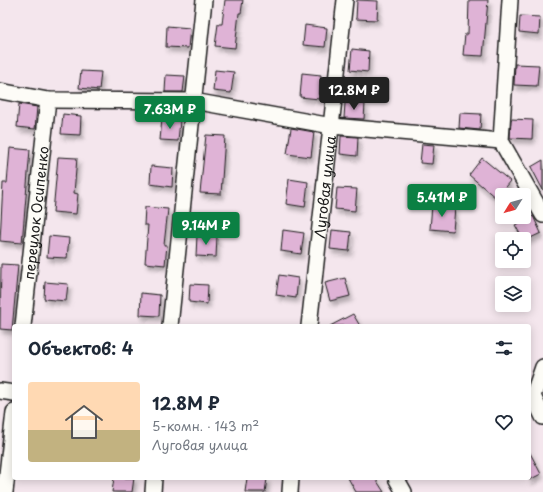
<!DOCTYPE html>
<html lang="ru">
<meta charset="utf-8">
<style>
:root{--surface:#fff;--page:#f6f6f7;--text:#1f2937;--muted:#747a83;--line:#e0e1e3;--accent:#0b8043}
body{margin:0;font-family:"Playpen Sans",sans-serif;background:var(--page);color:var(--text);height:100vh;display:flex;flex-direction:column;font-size:15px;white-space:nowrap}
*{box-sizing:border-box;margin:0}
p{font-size:13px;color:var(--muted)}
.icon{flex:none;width:22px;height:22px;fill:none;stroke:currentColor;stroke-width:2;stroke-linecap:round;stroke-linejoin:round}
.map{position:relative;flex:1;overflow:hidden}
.panel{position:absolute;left:12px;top:324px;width:519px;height:156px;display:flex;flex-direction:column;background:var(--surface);border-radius:4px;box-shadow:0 2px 10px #0003}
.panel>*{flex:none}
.needle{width:26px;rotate:233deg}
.tools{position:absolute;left:495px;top:188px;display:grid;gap:8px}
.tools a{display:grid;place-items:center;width:36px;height:36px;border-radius:4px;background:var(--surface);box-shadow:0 2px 10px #0003;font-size:20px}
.price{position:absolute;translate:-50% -34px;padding:0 9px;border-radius:4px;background:var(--accent);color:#fff;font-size:13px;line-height:26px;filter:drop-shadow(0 1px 2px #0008)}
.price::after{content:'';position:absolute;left:50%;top:24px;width:12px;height:9px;margin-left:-6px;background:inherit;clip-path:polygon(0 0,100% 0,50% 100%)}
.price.active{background:#222;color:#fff}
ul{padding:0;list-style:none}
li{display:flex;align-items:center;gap:12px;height:100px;padding:0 16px}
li+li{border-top:1px solid var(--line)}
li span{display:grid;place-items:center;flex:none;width:112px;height:80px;border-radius:4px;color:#555}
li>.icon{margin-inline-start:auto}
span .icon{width:48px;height:48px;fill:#fffc;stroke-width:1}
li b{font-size:17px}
h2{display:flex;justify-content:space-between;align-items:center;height:48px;padding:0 16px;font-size:17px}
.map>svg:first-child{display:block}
.building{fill:#dfb3d6;stroke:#1c1c1c;filter:url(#shadow)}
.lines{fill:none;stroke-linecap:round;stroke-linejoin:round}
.minor-casing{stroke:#1c1c1c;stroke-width:18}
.minor{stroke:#fdfcf7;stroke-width:15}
.labels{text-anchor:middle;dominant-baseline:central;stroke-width:3.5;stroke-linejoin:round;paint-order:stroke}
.street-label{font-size:14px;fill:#1c1c1c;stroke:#fdfcf7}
</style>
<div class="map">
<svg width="543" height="492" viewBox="0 0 543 492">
<defs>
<filter id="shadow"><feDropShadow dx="2.5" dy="4.5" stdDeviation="2" flood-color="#0004"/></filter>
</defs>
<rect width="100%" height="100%" fill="#f4e6ed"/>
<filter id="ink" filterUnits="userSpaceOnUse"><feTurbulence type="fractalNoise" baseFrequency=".025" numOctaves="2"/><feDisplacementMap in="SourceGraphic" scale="8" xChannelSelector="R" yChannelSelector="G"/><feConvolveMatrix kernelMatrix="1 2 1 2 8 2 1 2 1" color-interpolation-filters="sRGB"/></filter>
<g filter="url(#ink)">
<path class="building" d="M 225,0 L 243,0 L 241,13 L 239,13 L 235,48 L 215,46 L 218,24 L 222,24 Z
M 357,0 L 378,1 L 377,20 L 356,19 Z
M 469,0 L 488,0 L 483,56 L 463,55 L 465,34 L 468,34 Z
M 520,16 L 540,17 L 539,34 L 519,32 Z
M 305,25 L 327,28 L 325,47 L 303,45 Z
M 167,26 L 190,28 L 188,48 L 166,47 Z
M 352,49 L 369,51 L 368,72 L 350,70 Z
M 515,64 L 539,65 L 537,86 L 514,85 Z
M 215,70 L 234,72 L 231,93 L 213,91 Z
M 81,71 L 101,72 L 99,90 L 79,88 Z
M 302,73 L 321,75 L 319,99 L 300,97 Z
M 166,75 L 185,76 L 183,92 L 165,92 Z
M 345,103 L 365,104 L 364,119 L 344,118 Z
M 19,104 L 37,107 L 35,129 L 17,127 Z
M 460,113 L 481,114 L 480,130 L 459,128 Z
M 63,114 L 81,116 L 80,135 L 61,134 Z
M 162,119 L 180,121 L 178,141 L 160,140 Z
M 511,119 L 533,120 L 532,139 L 510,138 Z
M 291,128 L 314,132 L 311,157 L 287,154 Z
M 206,135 L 225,136 L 221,194 L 200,193 Z
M 341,136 L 358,137 L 357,156 L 340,154 Z
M 422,144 L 434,145 L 432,164 L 420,163 Z
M 10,148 L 30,150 L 22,243 L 0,241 L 3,183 L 7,183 Z
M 58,157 L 77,158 L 74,193 L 78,194 L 76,214 L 53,212 Z
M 482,158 L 510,181 L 496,198 L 469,175 Z
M 543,160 L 543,190 L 531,167 Z
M 151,166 L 173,168 L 172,187 L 150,184 Z
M 289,179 L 308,182 L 305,207 L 286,204 Z
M 337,188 L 357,189 L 355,211 L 335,209 Z
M 432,205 L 455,207 L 453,231 L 430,229 Z
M 145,207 L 168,209 L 164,245 L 167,245 L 165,265 L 145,263 L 148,225 L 144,225 Z
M 533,216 L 541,233 L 524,241 L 515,225 Z
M 283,230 L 304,233 L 301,254 L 281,251 Z
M 332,230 L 351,232 L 349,251 L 330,249 Z
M 197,235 L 217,236 L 216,257 L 196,256 Z
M 49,236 L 69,238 L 67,258 L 47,257 Z
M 1,264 L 18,265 L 12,330 L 0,329 Z
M 279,275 L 298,278 L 296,298 L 276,295 Z
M 345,278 L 350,296 L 330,301 L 325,283 Z
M 45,282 L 68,284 L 66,301 L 44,299 Z
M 190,284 L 208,285 L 207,304 L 189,302 Z
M 141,293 L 160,295 L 159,316 L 140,315 Z
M 353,314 L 360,326 L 330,326 Z
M 529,451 L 541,474 L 529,480 Z
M 114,478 L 134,478 L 132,492 L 112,492 Z
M 247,478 L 267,479 L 265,492 L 245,492 Z
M 348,478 L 375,478 L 384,492 L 356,492 Z"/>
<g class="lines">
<g class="minor-casing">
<g id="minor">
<path d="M 510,0 L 501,141 L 543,215"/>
<path d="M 0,91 L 48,100 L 193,101 L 332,126 L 501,141"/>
<path id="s1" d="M 23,326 L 48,100"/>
<path d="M 170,326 L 204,0"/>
<path id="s2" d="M 309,326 L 345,0"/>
<path d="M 543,367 L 533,396 L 543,417"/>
<path d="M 0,391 L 14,393"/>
<path d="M 396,478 L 404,492"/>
<path d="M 5,492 L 14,412"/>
<path d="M 153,492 L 154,478"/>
<path d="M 290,492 L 291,478"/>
</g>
</g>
<use href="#minor" class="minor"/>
</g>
</g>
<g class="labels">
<g class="street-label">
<text stroke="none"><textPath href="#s2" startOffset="140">Луговая улица</textPath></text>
<text stroke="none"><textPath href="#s1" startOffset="114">переулок Осипенко</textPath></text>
</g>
</g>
</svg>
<div class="tools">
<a><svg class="needle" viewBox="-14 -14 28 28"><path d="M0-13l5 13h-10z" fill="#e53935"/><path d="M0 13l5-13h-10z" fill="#747a83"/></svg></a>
<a><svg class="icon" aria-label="locate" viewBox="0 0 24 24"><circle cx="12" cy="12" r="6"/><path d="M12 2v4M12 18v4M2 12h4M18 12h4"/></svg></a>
<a><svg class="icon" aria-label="layers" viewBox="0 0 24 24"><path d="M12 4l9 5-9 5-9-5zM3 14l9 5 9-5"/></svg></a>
</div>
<b class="price active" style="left:354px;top:111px">12.8M ₽</b>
<b class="price" style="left:170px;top:130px">7.63M ₽</b>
<b class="price" style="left:442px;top:218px">5.41M ₽</b>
<b class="price" style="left:206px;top:246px">9.14M ₽</b>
<section class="panel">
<h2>Объектов: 4<svg class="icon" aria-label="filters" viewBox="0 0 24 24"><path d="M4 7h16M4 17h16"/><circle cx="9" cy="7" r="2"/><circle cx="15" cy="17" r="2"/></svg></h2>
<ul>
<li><span style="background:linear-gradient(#ffd9b3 60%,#c2b280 0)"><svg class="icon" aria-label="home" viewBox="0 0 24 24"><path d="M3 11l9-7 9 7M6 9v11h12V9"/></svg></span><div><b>12.8M ₽</b><p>5-комн. · 143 m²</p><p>Луговая улица</p></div><svg class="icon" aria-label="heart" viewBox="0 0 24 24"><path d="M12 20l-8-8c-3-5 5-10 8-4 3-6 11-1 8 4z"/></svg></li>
</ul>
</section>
</div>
